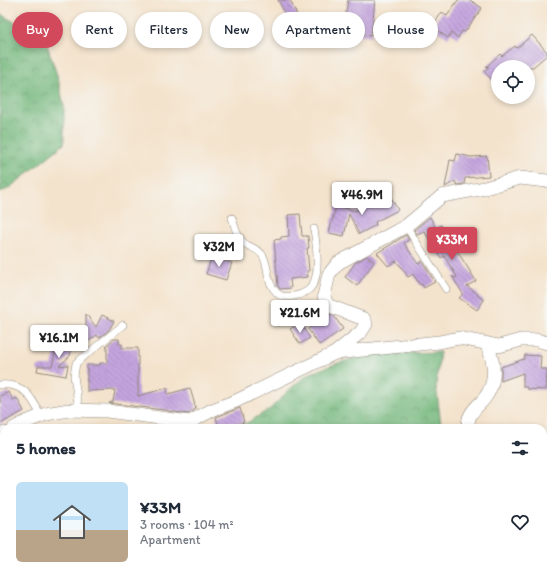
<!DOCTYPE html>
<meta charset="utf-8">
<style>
:root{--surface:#fff;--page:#f2f2f3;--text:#1f2937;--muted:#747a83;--accent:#d1495b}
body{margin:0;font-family:Itim,sans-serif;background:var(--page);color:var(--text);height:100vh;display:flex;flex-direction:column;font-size:15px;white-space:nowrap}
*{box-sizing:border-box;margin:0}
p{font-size:13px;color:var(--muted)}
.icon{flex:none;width:22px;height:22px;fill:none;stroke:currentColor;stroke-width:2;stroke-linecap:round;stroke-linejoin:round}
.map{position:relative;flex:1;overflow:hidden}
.details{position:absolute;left:0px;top:424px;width:547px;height:156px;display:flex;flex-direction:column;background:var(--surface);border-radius:12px 12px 0 0;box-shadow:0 2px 6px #0003}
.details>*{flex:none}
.banner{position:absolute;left:12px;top:12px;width:523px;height:36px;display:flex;gap:8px}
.tools{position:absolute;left:491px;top:60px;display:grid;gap:8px}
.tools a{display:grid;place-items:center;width:44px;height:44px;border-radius:50%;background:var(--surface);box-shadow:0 2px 6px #0003;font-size:20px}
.price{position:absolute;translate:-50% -34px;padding:0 9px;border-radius:4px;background:#fff;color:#222;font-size:13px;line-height:26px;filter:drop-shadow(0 1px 2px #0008)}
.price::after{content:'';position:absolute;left:50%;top:24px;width:12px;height:9px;margin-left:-6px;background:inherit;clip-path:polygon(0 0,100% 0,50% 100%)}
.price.current{background:var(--accent);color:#fff}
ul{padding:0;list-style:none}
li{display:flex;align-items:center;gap:12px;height:100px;padding:0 16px}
li span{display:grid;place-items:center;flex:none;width:112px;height:80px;border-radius:6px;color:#555}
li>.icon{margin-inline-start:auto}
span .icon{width:48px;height:48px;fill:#fffc;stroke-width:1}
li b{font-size:17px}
h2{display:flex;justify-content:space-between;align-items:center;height:48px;padding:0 16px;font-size:17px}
.tag{padding:0 14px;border-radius:18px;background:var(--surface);box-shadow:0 2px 6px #0003;font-size:14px;line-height:36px}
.tag.current{background:var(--accent);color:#fff}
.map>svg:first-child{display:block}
.forest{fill:url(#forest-crowns);stroke:#4f7153}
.building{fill:url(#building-back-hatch)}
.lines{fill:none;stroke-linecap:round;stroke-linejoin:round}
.lane-casing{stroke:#90877c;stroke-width:8}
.street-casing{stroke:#90877c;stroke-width:14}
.lane{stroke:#fff;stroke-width:7}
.street{stroke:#fff;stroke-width:13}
</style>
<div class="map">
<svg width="547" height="580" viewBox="0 0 547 580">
<defs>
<pattern id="forest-crowns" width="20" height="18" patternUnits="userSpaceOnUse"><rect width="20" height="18" fill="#73b77b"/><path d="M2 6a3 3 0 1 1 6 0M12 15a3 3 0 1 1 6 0" fill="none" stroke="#5f9565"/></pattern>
<pattern id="building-back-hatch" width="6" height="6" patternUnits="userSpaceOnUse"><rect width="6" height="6" fill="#c5a5df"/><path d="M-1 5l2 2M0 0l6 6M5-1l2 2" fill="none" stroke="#a087b5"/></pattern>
</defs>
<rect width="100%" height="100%" fill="#f6f6f2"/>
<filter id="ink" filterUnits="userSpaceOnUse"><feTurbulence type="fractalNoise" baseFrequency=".025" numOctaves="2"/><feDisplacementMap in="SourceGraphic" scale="8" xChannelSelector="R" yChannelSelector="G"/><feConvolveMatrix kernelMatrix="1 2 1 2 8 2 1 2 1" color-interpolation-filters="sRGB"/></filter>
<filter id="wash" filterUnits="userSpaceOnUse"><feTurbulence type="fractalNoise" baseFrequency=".012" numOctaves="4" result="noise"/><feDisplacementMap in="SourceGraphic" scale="16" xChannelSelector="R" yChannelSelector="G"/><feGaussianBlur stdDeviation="0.9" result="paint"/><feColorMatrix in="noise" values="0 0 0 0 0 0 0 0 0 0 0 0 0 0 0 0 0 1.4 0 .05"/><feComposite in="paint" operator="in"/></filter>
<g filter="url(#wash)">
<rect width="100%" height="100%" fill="#f4e3cc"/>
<path class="forest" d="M 0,14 L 45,39 L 58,78 L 64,106 L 64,144 L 8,189 L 0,192 Z
M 440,352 L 436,385 L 441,425 L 443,428 L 234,428 L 247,423 L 270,409 L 290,389 L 308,374 L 338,363 L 371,354 Z
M 4,572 L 4,576 L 542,576 L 538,580 L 0,580 L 0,573 Z"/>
<g id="blocks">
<path class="building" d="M 278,0 L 290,0 L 305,32 L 296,36 Z
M 348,0 L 375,0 L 371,36 L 350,33 L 352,19 L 345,19 Z
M 458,0 L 470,0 L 482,8 L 465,32 L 462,31 L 458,38 L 451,33 L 448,38 L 432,27 L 442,12 L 447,16 Z
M 532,35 L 547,52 L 547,55 L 533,67 L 498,67 L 498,87 L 484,71 L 489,67 L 486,67 L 500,54 L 502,56 L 515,46 L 517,48 Z
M 457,154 L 471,157 L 487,156 L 489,176 L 465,178 L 464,184 L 457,185 L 455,181 L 445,187 L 450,160 L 455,161 Z
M 390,196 L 398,210 L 375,222 L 376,225 L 359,234 L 349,214 L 344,236 L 329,233 L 336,206 L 356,211 L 368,204 L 369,206 Z
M 300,214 L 302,236 L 308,236 L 309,248 L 307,248 L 309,271 L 307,271 L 308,277 L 290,279 L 291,288 L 280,289 L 278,286 L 274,240 L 281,239 L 281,237 L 289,236 L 288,215 Z
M 430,217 L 436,228 L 441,225 L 476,281 L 467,286 L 478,294 L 477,295 L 484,300 L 477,310 L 459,298 L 463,294 L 452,276 L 455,278 L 457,277 L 444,256 L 441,258 L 424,231 L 417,234 L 414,230 Z
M 406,235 L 409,240 L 404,243 L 418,264 L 422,261 L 435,282 L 424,288 L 422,284 L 420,285 L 413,274 L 408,277 L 400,265 L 399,265 L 396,261 L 388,266 L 377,253 Z
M 212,256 L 232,263 L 226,280 L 206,274 Z
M 367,256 L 374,262 L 357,286 L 345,277 L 355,263 Z
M 86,314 L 96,327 L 102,315 L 114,321 L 109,330 L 99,338 L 97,335 L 86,343 Z
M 329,314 L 334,316 L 343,329 L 319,345 L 308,329 Z
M 300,323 L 310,338 L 300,344 L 290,329 Z
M 74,334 L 70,356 L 59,366 L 68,365 L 66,376 L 37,371 L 38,366 L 52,366 L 56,349 Z
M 114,339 L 119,339 L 119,344 L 122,344 L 122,348 L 138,348 L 138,396 L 167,388 L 168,394 L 190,388 L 196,409 L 188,414 L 168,411 L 167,410 L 164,410 L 109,403 L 113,402 L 115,390 L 87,391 L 87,365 L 100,365 L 100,363 L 107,363 L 107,347 L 106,346 Z
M 525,355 L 541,356 L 540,369 L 547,369 L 546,390 L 527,389 L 527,387 L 523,387 L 523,373 L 501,381 L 501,367 L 524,359 Z
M 9,392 L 13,400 L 17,398 L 24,411 L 0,424 L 0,396 Z
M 240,408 L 244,422 L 224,428 L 219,428 L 216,417 Z"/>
</g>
</g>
<g filter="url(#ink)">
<use href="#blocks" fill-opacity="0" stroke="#90877c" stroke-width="1"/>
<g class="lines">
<g class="lane-casing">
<path id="lane" d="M 232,218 C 235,226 236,236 243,242 C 249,248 259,248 263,256 C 270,269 265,281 277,293 C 281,297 288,297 294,296 C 300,295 308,292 312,286 C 321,273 316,243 314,229
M 406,226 L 446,289
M 0,385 C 23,382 32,397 41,416
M 79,410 L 74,376 L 76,363 L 123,325"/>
</g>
<g class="street-casing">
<path id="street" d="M 335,353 L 439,342 L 459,338 L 499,346 L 521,340 L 537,340 L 547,343
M 14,428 L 26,422 L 46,414 L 69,410 L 107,411 L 190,422 L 212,410 L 236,401 L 335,353 L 361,332 L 366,324 L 364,319 L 327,305 L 324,296 L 329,274 L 338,263 L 406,226 L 442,196 L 485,188 L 520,178 L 547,181
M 468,428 C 468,424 468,419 470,416 C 473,409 480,404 484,399 C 498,381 495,362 486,343
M 0,435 L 4,433
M 543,511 L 547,518"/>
</g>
<use href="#lane" class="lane"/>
<use href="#street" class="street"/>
</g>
</g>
</svg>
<div class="tools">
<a><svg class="icon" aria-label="locate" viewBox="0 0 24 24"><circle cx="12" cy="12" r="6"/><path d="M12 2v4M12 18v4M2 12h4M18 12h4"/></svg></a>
</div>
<b class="price" style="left:362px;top:216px">¥46.9M</b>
<b class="price current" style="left:452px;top:261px">¥33M</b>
<b class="price" style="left:219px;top:268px">¥32M</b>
<b class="price" style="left:300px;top:334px">¥21.6M</b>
<b class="price" style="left:59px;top:359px">¥16.1M</b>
<div class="banner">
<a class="tag current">Buy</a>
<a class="tag">Rent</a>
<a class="tag">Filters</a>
<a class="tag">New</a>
<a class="tag">Apartment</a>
<a class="tag">House</a>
</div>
<section class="details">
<h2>5 homes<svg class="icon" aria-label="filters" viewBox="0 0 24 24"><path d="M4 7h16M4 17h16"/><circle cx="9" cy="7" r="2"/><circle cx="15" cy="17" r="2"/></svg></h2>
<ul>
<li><span style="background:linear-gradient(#bfe0f5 60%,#b9a48a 0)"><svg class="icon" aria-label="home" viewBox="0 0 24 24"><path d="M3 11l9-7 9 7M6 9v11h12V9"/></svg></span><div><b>¥33M</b><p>3 rooms · 104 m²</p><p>Apartment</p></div><svg class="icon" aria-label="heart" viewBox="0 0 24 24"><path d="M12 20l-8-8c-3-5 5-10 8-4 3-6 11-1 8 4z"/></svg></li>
</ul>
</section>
</div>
